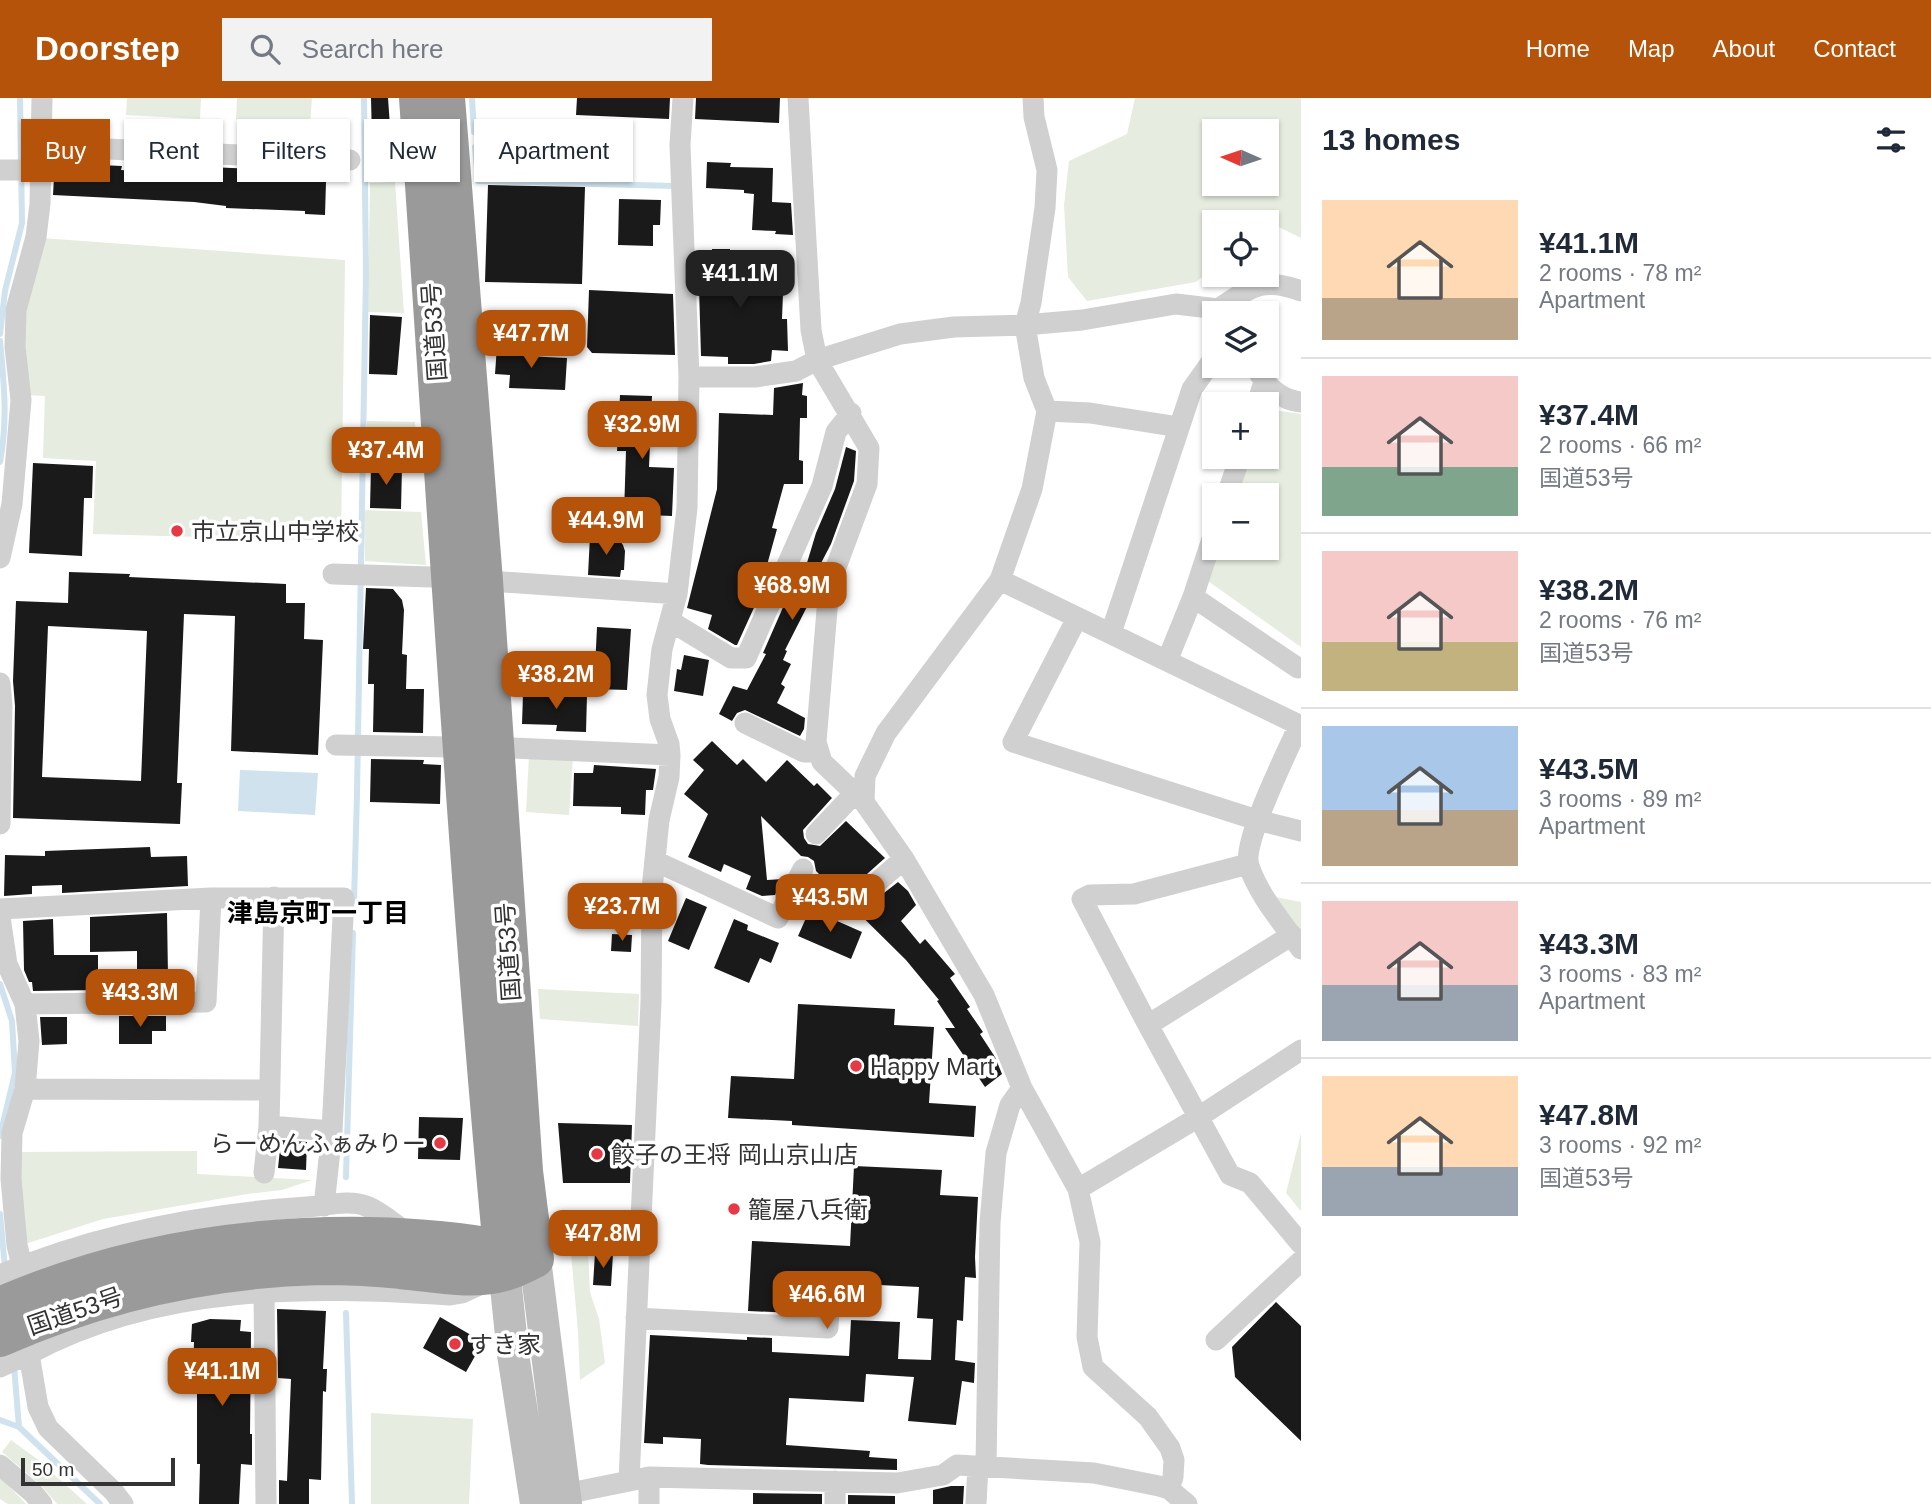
<!DOCTYPE html>
<meta charset="utf-8">
<style>
:root{--surface:#fff;--page:#f2f2f3;--text:#1f2937;--muted:#747a83;--line:#e0e1e3;--accent:#b45309}
body{margin:0;font-family:Arial,"Noto Sans JP",sans-serif;background:var(--page);color:var(--text);height:100vh;display:flex;flex-direction:column;font-size:26px;white-space:nowrap}
*{box-sizing:border-box;margin:0}
p{font-size:23px;color:var(--muted)}
.icon{flex:none;width:38px;height:38px;fill:none;stroke:currentColor;stroke-width:2;stroke-linecap:round;stroke-linejoin:round}
.map{position:relative;flex:1;overflow:hidden}
.sheet{display:flex;flex-direction:column;background:var(--surface);width:630px}
.sheet>*{flex:none}
.banner{position:absolute;left:21px;top:21px;width:665px;height:63px;display:flex;gap:14px}
.needle{width:46px;rotate:273deg}
.fabs{position:absolute;left:1202px;top:21px;display:grid;gap:14px}
.fabs a{display:grid;place-items:center;width:77px;height:77px;border-radius:0px;background:var(--surface);box-shadow:0 2px 5px #0004;font-size:35px}
.scale{position:absolute;left:21px;bottom:18px;width:154px;box-sizing:border-box;padding-left:7px;border:4px solid #333;border-top:0;font-size:19px;line-height:24px;white-space:nowrap;color:#333;-webkit-text-stroke:5px #fff;paint-order:stroke}
.price{position:absolute;translate:-50% -60px;padding:0 16px;border-radius:14px;background:var(--accent);color:#fff;font-size:23px;line-height:46px;filter:drop-shadow(0 2px 4px #0008)}
.price::after{content:'';position:absolute;left:50%;top:42px;width:21px;height:16px;margin-left:-10px;background:inherit;clip-path:polygon(0 0,100% 0,50% 100%)}
.price.selected{background:#222;color:#fff}
ul{padding:0;list-style:none}
li{display:flex;align-items:center;gap:21px;height:175px;padding:0 21px}
li+li{border-top:2px solid var(--line)}
li span{display:grid;place-items:center;flex:none;width:196px;height:140px;border-radius:0px;color:#555}
li>.icon{margin-inline-start:auto}
span .icon{width:84px;height:84px;fill:#fffc;stroke-width:1}
li b{font-size:30px}
h2{display:flex;justify-content:space-between;align-items:center;height:84px;padding:0 21px;font-size:30px}
.pill{padding:0 24px;border-radius:0px;background:var(--surface);box-shadow:0 2px 5px #0004;font-size:24px;line-height:63px}
.pill.selected{background:var(--accent);color:#fff}
header{display:flex;align-items:center;gap:42px;box-sizing:border-box;height:98px;padding:0 35px;background:var(--accent);color:#fff}
header strong{font-size:33px}
nav{display:flex;gap:38px;margin-inline-start:auto;font-size:24px}
.search{width:490px;height:63px;background:var(--page);display:flex;align-items:center;gap:18px;box-sizing:border-box;padding:0 24px;border-radius:0px;color:var(--muted);font-size:26px}
main{display:flex;flex:1;min-height:0}
.map>svg:first-child{display:block}
.green{fill:#e6ecdf;fill-rule:evenodd}
.water{fill:#cfe2ee}
.lines{fill:none;stroke-linecap:round;stroke-linejoin:round}
.stream{stroke:#cfe2ee;stroke-width:6}
.building{fill:#1a1a1a;fill-rule:evenodd}
.street{stroke:#d0d0d0;stroke-width:21}
.secondary{stroke:#bdbdbd;stroke-width:32}
.highway{stroke:#9a9a9a;stroke-width:38}
.poi-dot{fill:#e63946;stroke:#fff;stroke-width:2.5}
.labels{text-anchor:middle;dominant-baseline:central;stroke-width:7;stroke-linejoin:round;paint-order:stroke}
.street-label{font-size:24px;fill:#333;stroke:#fff}
.poi-label{font-size:24px;fill:#333;stroke:#fff;text-anchor:start}
.neighbourhood-label{font-size:26px;font-weight:bold;fill:#000;stroke:#fff}
</style>
<header>
<strong>Doorstep</strong>
<div class="search"><svg class="icon" aria-label="search" viewBox="0 0 24 24"><circle cx="10" cy="10" r="6"/><path d="M15 15l6 6"/></svg>Search here</div>
<nav><a>Home</a><a>Map</a><a>About</a><a>Contact</a></nav>
</header>
<main>
<div class="map">
<svg width="1301" height="1406" viewBox="0 0 1301 1406">
<rect width="100%" height="100%" fill="#fff"/>
<path class="green" d="M 127,0 L 201,0 L 200,21 L 126,17 Z
M 237,0 L 312,0 L 310,26 L 236,22 Z
M 1135,0 L 1301,0 L 1301,140 L 1271,125 L 1267,128 L 1267,124 L 1214,124 L 1214,170 L 1196,184 L 1087,203 L 1068,179 L 1064,107 L 1069,63 L 1127,36 ZM 1214,33 L 1267,33 L 1267,86 L 1214,86 Z
M 395,84 L 404,215 L 368,214 L 370,85 Z
M 41,140 L 345,162 L 341,439 L 311,442 L 93,436 L 96,363 L 43,360 L 45,298 L 27,297 L 20,213 Z
M 1267,311 L 1301,316 L 1301,549 L 1208,483 L 1219,450 L 1267,450 L 1267,397 L 1237,397 L 1250,359 L 1267,359 Z
M 367,323 L 415,324 L 417,358 L 367,356 Z
M 364,412 L 421,414 L 426,467 L 365,463 Z
M 529,658 L 573,659 L 569,717 L 526,714 Z
M 1275,799 L 1301,804 L 1301,838 Z
M 538,891 L 639,896 L 638,928 L 540,921 Z
M 1301,1035 L 1301,1113 L 1286,1095 Z
M 197,1053 L 197,1076 L 312,1082 L 282,1092 L 247,1096 L 103,1121 L 22,1147 L 16,1054 Z
M 569,1133 L 577,1138 L 588,1155 L 590,1194 L 599,1221 L 605,1265 L 580,1282 L 578,1233 Z
M 371,1315 L 473,1321 L 469,1406 L 371,1406 Z
M 11,1342 L 37,1361 L 87,1406 L 57,1406 L 41,1387 L 2,1354 Z
M 0,1379 L 26,1406 L 8,1406 L 0,1401 Z"/>
<path class="water" d="M 240,672 L 318,675 L 315,717 L 238,713 Z"/>
<g class="lines">
<path class="stream" d="M 472,0 L 474,34
M 475,49 L 478,83 L 675,88
M 0,236 L 5,193 L 22,125 L 20,0
M 0,243 C 4,286 8,321 0,364
M 354,803 L 357,696 L 366,176 L 364,0
M 0,886 L 12,923 L 15,975 L 0,1038
M 346,1079 L 353,835
M 0,1116 L 5,1170
M 346,1215 L 352,1406
M 14,1268 L 19,1329
M 0,1322 L 19,1329 L 100,1406"/>
</g>
<path class="building" d="M 371,0 L 388,0 L 391,42 L 372,42 Z
M 577,0 L 670,0 L 669,21 L 576,17 Z
M 696,0 L 780,0 L 779,25 L 695,21 Z
M 55,62 L 77,63 L 77,66 L 122,68 L 121,72 L 161,75 L 161,67 L 257,71 L 257,74 L 297,76 L 296,82 L 326,84 L 325,117 L 305,116 L 305,113 L 226,110 L 226,108 L 194,104 L 53,97 Z
M 707,64 L 731,65 L 730,69 L 773,70 L 772,104 L 791,105 L 793,137 L 775,136 L 776,133 L 752,132 L 754,96 L 744,95 L 744,92 L 706,90 Z
M 488,87 L 585,89 L 582,186 L 485,184 Z
M 619,101 L 661,102 L 660,127 L 653,127 L 653,148 L 618,147 Z
M 712,151 L 730,151 L 730,168 L 781,170 L 780,195 L 783,195 L 782,221 L 787,221 L 788,253 L 772,252 L 771,263 L 754,266 L 728,266 L 728,259 L 701,258 L 699,189 L 700,154 L 712,154 Z
M 589,192 L 673,196 L 675,257 L 592,255 L 587,249 Z
M 370,217 L 402,219 L 397,277 L 369,276 Z
M 497,248 L 524,249 L 524,258 L 567,260 L 565,292 L 509,290 L 510,277 L 495,276 Z
M 803,285 L 802,297 L 807,298 L 807,320 L 800,320 L 799,362 L 803,363 L 803,386 L 784,386 L 772,430 L 777,431 L 757,503 L 737,547 L 735,547 L 708,531 L 712,517 L 687,510 L 717,391 L 719,315 L 773,317 L 774,290 Z
M 620,297 L 652,298 L 649,369 L 674,370 L 672,418 L 624,416 L 626,353 L 617,353 Z
M 846,349 L 856,353 L 854,383 L 831,446 L 808,490 L 815,493 L 785,552 L 787,553 L 783,562 L 791,566 L 781,586 L 785,589 L 777,605 L 805,620 L 804,631 L 800,638 L 745,612 L 737,615 L 732,623 L 719,616 L 733,588 L 747,592 L 766,556 L 763,555 L 802,466 L 803,478 L 816,435 L 835,391 Z
M 33,365 L 93,368 L 92,400 L 84,400 L 82,458 L 29,455 Z
M 371,368 L 402,369 L 401,411 L 370,410 Z
M 590,438 L 617,439 L 623,447 L 625,453 L 624,472 L 621,472 L 620,479 L 588,477 Z
M 69,474 L 130,476 L 129,479 L 286,486 L 286,505 L 305,505 L 304,541 L 323,542 L 318,657 L 231,653 L 235,518 L 184,516 L 177,685 L 182,685 L 180,726 L 13,720 L 15,608 L 13,583 L 16,503 L 68,505 ZM 48,528 L 147,533 L 141,683 L 42,679 Z
M 366,490 L 393,491 L 402,502 L 404,512 L 402,556 L 407,557 L 406,591 L 424,591 L 423,635 L 373,634 L 374,586 L 368,586 L 369,551 L 363,551 Z
M 597,529 L 631,531 L 627,592 L 594,591 Z
M 684,557 L 709,562 L 703,598 L 674,593 L 677,571 L 681,572 Z
M 523,596 L 587,597 L 586,634 L 556,633 L 557,627 L 522,626 Z
M 712,643 L 737,667 L 743,661 L 766,684 L 787,662 L 814,688 L 817,685 L 832,700 L 803,732 L 804,740 L 808,746 L 820,748 L 846,723 L 885,760 L 858,784 L 854,789 L 857,801 L 863,806 L 870,806 L 898,784 L 908,793 L 916,807 L 901,823 L 920,846 L 925,841 L 955,876 L 950,880 L 970,909 L 967,911 L 983,934 L 980,936 L 995,959 L 1002,976 L 985,989 L 945,930 L 955,930 L 937,903 L 939,902 L 906,862 L 816,773 L 814,763 L 808,759 L 801,758 L 761,718 L 767,782 L 783,781 L 775,797 L 762,798 L 746,791 L 751,778 L 724,766 L 721,774 L 688,759 L 708,716 L 684,696 L 704,672 L 693,662 Z
M 371,661 L 424,662 L 423,666 L 441,667 L 440,706 L 370,704 Z
M 594,667 L 656,671 L 653,692 L 646,692 L 645,717 L 621,716 L 621,709 L 573,708 L 574,675 L 593,675 Z
M 150,749 L 151,759 L 187,758 L 188,788 L 62,795 L 62,787 L 32,788 L 32,796 L 4,798 L 5,757 L 45,758 L 45,753 Z
M 686,800 L 707,809 L 689,852 L 668,843 Z
M 810,811 L 862,834 L 851,861 L 798,838 Z
M 167,815 L 168,879 L 171,879 L 171,891 L 137,892 L 137,853 L 90,854 L 90,819 Z
M 53,821 L 54,857 L 98,857 L 98,892 L 33,893 L 32,884 L 29,884 L 24,872 L 23,823 Z
M 734,821 L 748,827 L 747,832 L 779,845 L 771,865 L 760,860 L 749,885 L 714,870 Z
M 612,836 L 632,837 L 631,854 L 611,853 Z
M 798,906 L 895,911 L 894,927 L 934,929 L 929,1005 L 976,1008 L 974,1039 L 792,1027 L 792,1023 L 728,1020 L 731,978 L 794,981 Z
M 119,918 L 166,918 L 166,933 L 152,933 L 152,946 L 119,946 Z
M 40,919 L 67,919 L 67,946 L 42,947 Z
M 419,1019 L 463,1020 L 460,1062 L 418,1061 Z
M 558,1025 L 632,1027 L 630,1085 L 563,1085 Z
M 281,1042 L 307,1044 L 306,1072 L 278,1070 Z
M 854,1068 L 942,1072 L 940,1097 L 978,1099 L 975,1159 L 976,1180 L 965,1179 L 963,1223 L 957,1222 L 955,1262 L 975,1265 L 974,1285 L 962,1283 L 956,1327 L 908,1323 L 914,1279 L 866,1276 L 864,1304 L 789,1300 L 786,1347 L 870,1353 L 869,1359 L 897,1361 L 897,1372 L 708,1367 L 700,1366 L 701,1341 L 663,1339 L 663,1346 L 644,1345 L 650,1237 L 747,1242 L 747,1239 L 772,1240 L 772,1254 L 849,1258 L 851,1222 L 900,1224 L 898,1261 L 931,1262 L 933,1221 L 917,1220 L 919,1189 L 840,1185 L 830,1180 L 819,1186 L 816,1216 L 748,1213 L 752,1143 L 850,1148 Z
M 595,1155 L 613,1156 L 611,1188 L 593,1187 Z
M 1276,1204 L 1301,1228 L 1301,1343 L 1235,1279 L 1232,1249 Z
M 277,1211 L 326,1213 L 323,1271 L 327,1271 L 326,1294 L 323,1293 L 321,1382 L 309,1381 L 309,1406 L 279,1406 L 279,1382 L 287,1383 L 291,1281 L 278,1280 Z
M 440,1219 L 483,1244 L 466,1274 L 423,1250 Z
M 210,1221 L 241,1222 L 240,1233 L 251,1234 L 250,1336 L 252,1336 L 252,1367 L 241,1366 L 239,1406 L 199,1406 L 200,1366 L 197,1366 L 197,1285 L 193,1285 L 194,1244 L 191,1244 L 192,1226 Z
M 951,1388 L 964,1388 L 963,1406 L 933,1406 L 933,1392 Z
M 753,1395 L 822,1396 L 822,1406 L 753,1406 Z
M 848,1397 L 895,1398 L 895,1406 L 848,1406 Z"/>
<g class="lines">
<path class="street" d="M 798,0 L 811,232 L 817,262 L 869,350 L 867,386 L 829,488 L 816,644 L 822,664 L 864,704 L 904,761 L 984,897 L 1022,990 L 1078,1091 L 1090,1144 L 1087,1239 L 1093,1269 L 1148,1319 L 1170,1350 L 1174,1362 L 1173,1379 L 1169,1391
M 41,48 L 350,62
M 0,72 L 41,72
M 1218,211 C 1250,190 1262,178 1301,193
M 1255,268 C 1265,287 1279,302 1301,304
M 689,279 L 755,279 L 796,273 L 817,262 L 900,236 L 954,229 L 1025,227 L 1082,222 L 1176,206 L 1218,211 L 1222,215
M 1257,306 L 1264,284
M 1047,313 L 1090,315 L 1179,329
M 1227,397 L 1240,359
M 0,460 L 12,406 L 21,302 L 15,249 L 16,212 L 36,139 L 40,106 L 42,0
M 333,476 L 432,479 L 677,496
M 1000,482 L 1299,627 C 1288,653 1241,745 1249,768 C 1259,798 1283,825 1301,851
M 1193,499 L 1298,570
M 1077,520 L 1013,644 L 1257,722 L 1301,733
M 670,523 L 731,560 L 746,560 L 822,388 L 836,334 L 851,315
M 1111,535 L 1192,291 L 1214,260
M 1167,563 L 1193,499 L 1214,435
M 0,585 L 2,608 L 0,726
M 745,625 L 804,654 L 819,654
M 336,647 L 513,650 L 670,657
M 864,704 L 865,678 L 886,635 L 1000,482 L 1032,391 L 1047,313 L 1034,280 L 1025,227 L 1031,205 L 1045,110 L 1047,72 L 1034,19 L 1033,0
M 816,736 L 854,696
M 655,763 L 778,820 L 803,771
M 1248,766 L 1134,796 L 1090,797 L 1082,801 L 1148,927 L 1230,1077 L 1250,1085 L 1301,1146
M 867,793 L 904,761
M 0,811 L 211,800 L 344,800 L 332,1033 L 324,1108
M 0,819 L 7,866 L 25,906 L 29,943 L 25,991 L 12,1035 L 11,1081 L 17,1147 L 22,1168
M 25,906 L 206,904 L 211,800
M 1148,927 L 1292,837
M 25,991 L 269,992
M 269,1028 L 332,1033
M 264,1075 L 269,1028 L 274,799
M 1078,1091 L 1197,1020 L 1301,952
M 0,1177 C 97,1136 202,1116 307,1109 C 325,1108 349,1101 366,1108 C 380,1113 394,1126 406,1134
M 264,1193 L 266,1406
M 636,1220 L 828,1230 L 830,1193
M 1216,1242 L 1301,1163
M 29,1256 C 159,1186 307,1188 450,1197 L 462,1195 L 477,1188
M 0,1269 L 29,1256 L 38,1309 L 48,1330 L 114,1394 L 123,1406
M 0,1367 L 33,1395 L 42,1406
M 986,1368 L 990,1125 L 996,1055 L 1010,1007 L 1022,990
M 649,1379 L 649,1406
M 629,1382 L 651,904 L 652,791 L 659,722 L 669,679 L 670,657 L 669,646 L 660,621 L 657,597 L 662,551 L 677,496 L 687,410 L 689,279 L 680,47 L 683,0
M 555,1398 L 649,1379 L 897,1385 L 943,1377 L 957,1367 L 1094,1375 L 1159,1388 L 1169,1391 L 1187,1406
M 835,1406 L 835,1383
M 976,1406 L 978,1368"/>
<path class="secondary" d="M 536,1406 L 513,1256 L 502,1151 L 535,1161 L 566,1406"/>
<path class="highway" d="M 0,1208 C 117,1157 242,1136 369,1138 C 415,1139 458,1142 502,1151 C 466,768 445,384 418,0
M 0,1240 C 103,1194 207,1171 320,1168 C 346,1168 374,1169 400,1172 C 434,1175 471,1184 505,1174 C 516,1171 525,1166 535,1161 L 524,1073 L 484,483 L 446,0"/>
</g>
<g class="poi-dot">
<circle cx="177" cy="433" r="7"/>
<circle cx="856" cy="968" r="7"/>
<circle cx="440" cy="1045" r="7"/>
<circle cx="597" cy="1056" r="7"/>
<circle cx="734" cy="1111" r="7"/>
<circle cx="455" cy="1246" r="7"/>
</g>
<g class="labels">
<g class="street-label">
<text transform="translate(434 234) rotate(-94)">国道53号</text>
<text transform="translate(508 854) rotate(-94)">国道53号</text>
<text transform="translate(75 1213) rotate(-19)">国道53号</text>
</g>
<g class="poi-label">
<text x="191" y="433">市立京山中学校</text>
<text x="870" y="968">Happy Mart</text>
<text x="426" y="1045" text-anchor="end">らーめんふぁみりー</text>
<text x="611" y="1056">餃子の王将 岡山京山店</text>
<text x="748" y="1111">籠屋八兵衛</text>
<text x="469" y="1246">すき家</text>
</g>
<g class="neighbourhood-label">
<text x="318" y="815">津島京町一丁目</text>
</g>
</g>
</svg>
<div class="fabs">
<a><svg class="needle" viewBox="-14 -14 28 28"><path d="M0-13l5 13h-10z" fill="#e53935"/><path d="M0 13l5-13h-10z" fill="#747a83"/></svg></a>
<a><svg class="icon" aria-label="locate" viewBox="0 0 24 24"><circle cx="12" cy="12" r="6"/><path d="M12 2v4M12 18v4M2 12h4M18 12h4"/></svg></a>
<a><svg class="icon" aria-label="layers" viewBox="0 0 24 24"><path d="M12 4l9 5-9 5-9-5zM3 14l9 5 9-5"/></svg></a>
<a>+</a>
<a>−</a>
</div>
<div class="scale">50 m</div>
<b class="price selected" style="left:740px;top:212px">¥41.1M</b>
<b class="price" style="left:531px;top:272px">¥47.7M</b>
<b class="price" style="left:642px;top:363px">¥32.9M</b>
<b class="price" style="left:386px;top:389px">¥37.4M</b>
<b class="price" style="left:606px;top:459px">¥44.9M</b>
<b class="price" style="left:792px;top:524px">¥68.9M</b>
<b class="price" style="left:556px;top:613px">¥38.2M</b>
<b class="price" style="left:830px;top:836px">¥43.5M</b>
<b class="price" style="left:622px;top:845px">¥23.7M</b>
<b class="price" style="left:140px;top:931px">¥43.3M</b>
<b class="price" style="left:603px;top:1172px">¥47.8M</b>
<b class="price" style="left:827px;top:1233px">¥46.6M</b>
<b class="price" style="left:222px;top:1310px">¥41.1M</b>
<div class="banner">
<a class="pill selected">Buy</a>
<a class="pill">Rent</a>
<a class="pill">Filters</a>
<a class="pill">New</a>
<a class="pill">Apartment</a>
</div>
</div>
<section class="sheet">
<h2>13 homes<svg class="icon" aria-label="filters" viewBox="0 0 24 24"><path d="M4 7h16M4 17h16"/><circle cx="9" cy="7" r="2"/><circle cx="15" cy="17" r="2"/></svg></h2>
<ul>
<li><span style="background:linear-gradient(#ffd9b3 70%,#b9a48a 0)"><svg class="icon" aria-label="home" viewBox="0 0 24 24"><path d="M3 11l9-7 9 7M6 9v11h12V9"/></svg></span><div><b>¥41.1M</b><p>2 rooms · 78 m²</p><p>Apartment</p></div></li>
<li><span style="background:linear-gradient(#f6c9c9 65%,#7fa58c 0)"><svg class="icon" aria-label="home" viewBox="0 0 24 24"><path d="M3 11l9-7 9 7M6 9v11h12V9"/></svg></span><div><b>¥37.4M</b><p>2 rooms · 66 m²</p><p>国道53号</p></div></li>
<li><span style="background:linear-gradient(#f6c9c9 65%,#c2b280 0)"><svg class="icon" aria-label="home" viewBox="0 0 24 24"><path d="M3 11l9-7 9 7M6 9v11h12V9"/></svg></span><div><b>¥38.2M</b><p>2 rooms · 76 m²</p><p>国道53号</p></div></li>
<li><span style="background:linear-gradient(#a9c7e8 60%,#b9a48a 0)"><svg class="icon" aria-label="home" viewBox="0 0 24 24"><path d="M3 11l9-7 9 7M6 9v11h12V9"/></svg></span><div><b>¥43.5M</b><p>3 rooms · 89 m²</p><p>Apartment</p></div></li>
<li><span style="background:linear-gradient(#f6c9c9 60%,#9aa5b1 0)"><svg class="icon" aria-label="home" viewBox="0 0 24 24"><path d="M3 11l9-7 9 7M6 9v11h12V9"/></svg></span><div><b>¥43.3M</b><p>3 rooms · 83 m²</p><p>Apartment</p></div></li>
<li><span style="background:linear-gradient(#ffd9b3 65%,#9aa5b1 0)"><svg class="icon" aria-label="home" viewBox="0 0 24 24"><path d="M3 11l9-7 9 7M6 9v11h12V9"/></svg></span><div><b>¥47.8M</b><p>3 rooms · 92 m²</p><p>国道53号</p></div></li>
</ul>
</section>
</main>
